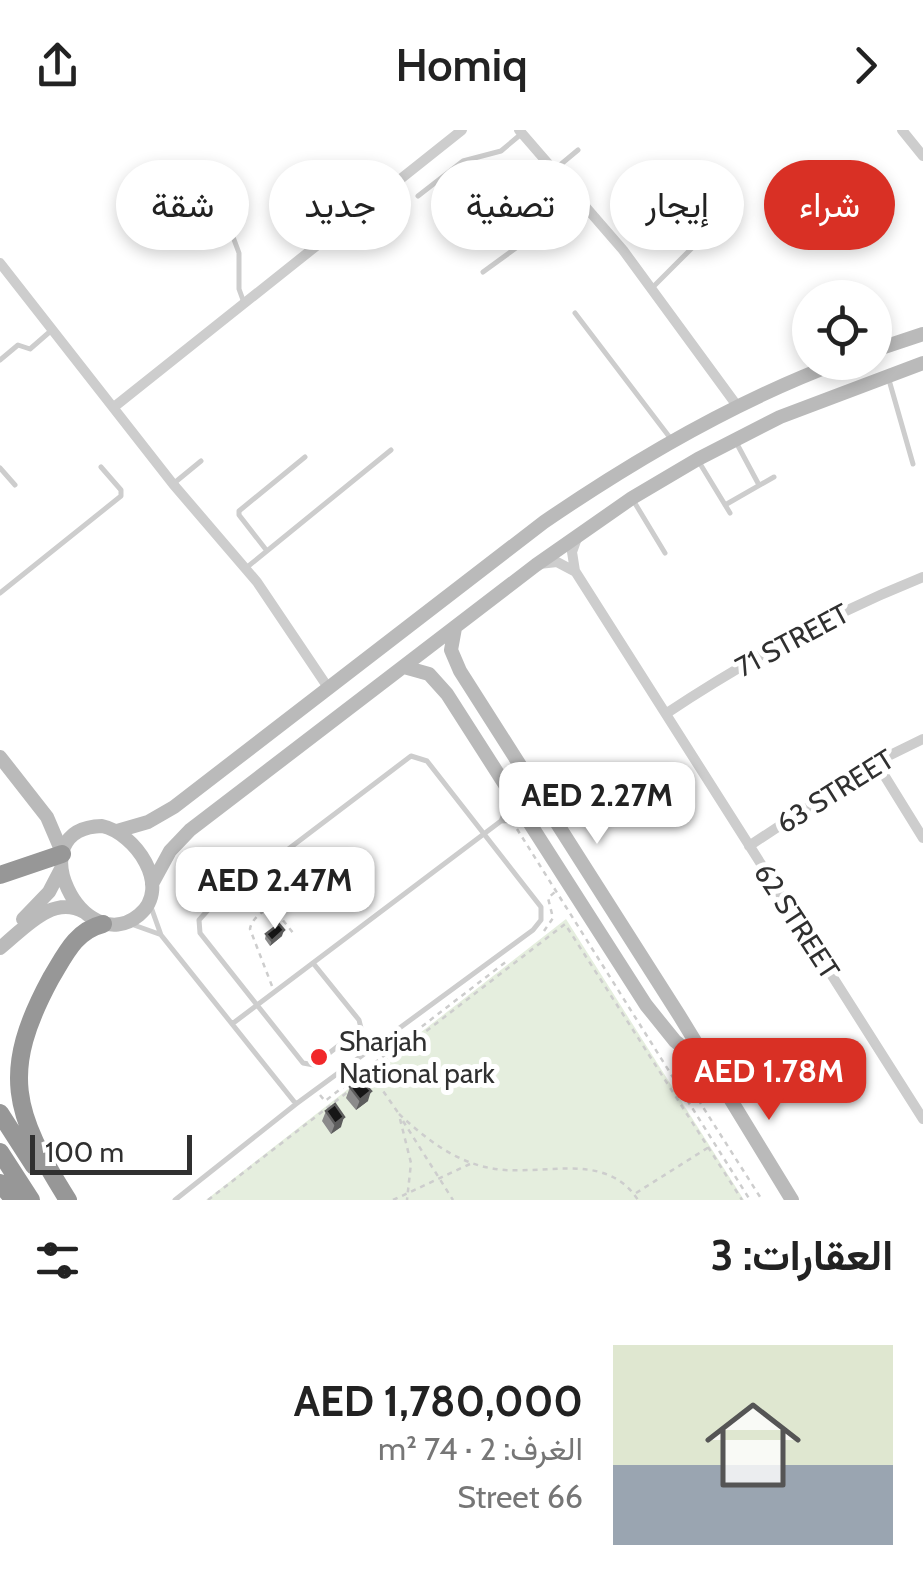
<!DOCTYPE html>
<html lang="ar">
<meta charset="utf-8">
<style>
:root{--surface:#fff;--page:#f2f2f2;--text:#222;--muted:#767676;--line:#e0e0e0;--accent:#d93025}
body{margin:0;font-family:Cabin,Vazirmatn,sans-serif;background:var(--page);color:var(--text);direction:rtl;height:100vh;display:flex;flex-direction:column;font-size:38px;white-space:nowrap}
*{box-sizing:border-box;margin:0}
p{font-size:32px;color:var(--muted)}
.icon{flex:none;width:55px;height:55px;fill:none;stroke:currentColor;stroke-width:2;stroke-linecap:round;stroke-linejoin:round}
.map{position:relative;height:1070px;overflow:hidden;direction:ltr}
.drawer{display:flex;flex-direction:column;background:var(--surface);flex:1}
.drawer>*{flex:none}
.hud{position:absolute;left:30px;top:30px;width:865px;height:90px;direction:rtl;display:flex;gap:20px}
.tools{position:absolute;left:792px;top:150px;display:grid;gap:20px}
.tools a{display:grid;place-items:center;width:100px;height:100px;border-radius:50%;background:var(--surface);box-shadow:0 5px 15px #0003;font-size:50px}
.scale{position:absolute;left:30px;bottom:25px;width:162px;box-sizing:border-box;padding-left:10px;border:5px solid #303030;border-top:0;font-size:28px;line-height:35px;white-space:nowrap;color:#303030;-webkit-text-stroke:8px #fff;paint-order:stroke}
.price{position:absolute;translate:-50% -85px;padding:0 22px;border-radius:20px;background:#fff;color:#222;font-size:32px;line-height:65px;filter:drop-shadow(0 2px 5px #0008)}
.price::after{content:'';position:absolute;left:50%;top:60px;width:30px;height:22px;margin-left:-15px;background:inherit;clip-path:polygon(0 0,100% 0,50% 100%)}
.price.selected{background:var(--accent);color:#fff}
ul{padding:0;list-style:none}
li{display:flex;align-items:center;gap:30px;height:250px;padding:0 30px}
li+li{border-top:2px solid var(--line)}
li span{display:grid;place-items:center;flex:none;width:280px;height:200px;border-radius:0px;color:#555}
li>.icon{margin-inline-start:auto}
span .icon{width:120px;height:120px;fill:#fffc;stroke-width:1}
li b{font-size:42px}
h2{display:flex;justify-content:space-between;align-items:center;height:120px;padding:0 30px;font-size:42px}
.chip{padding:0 35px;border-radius:45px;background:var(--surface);box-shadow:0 5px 15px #0003;font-size:35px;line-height:90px}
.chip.selected{background:var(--accent);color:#fff}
header{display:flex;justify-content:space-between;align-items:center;height:130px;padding:0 30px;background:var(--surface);font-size:45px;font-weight:600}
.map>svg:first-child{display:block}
.green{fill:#e5eede}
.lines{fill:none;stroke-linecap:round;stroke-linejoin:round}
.path{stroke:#cdcdcd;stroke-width:2.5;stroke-dasharray:5 5;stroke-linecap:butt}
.lane{stroke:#cdcdcd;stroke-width:5}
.street{stroke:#cdcdcd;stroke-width:10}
.secondary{stroke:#bababa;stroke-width:14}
.highway{stroke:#979797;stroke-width:18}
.wall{fill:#8b8b8b}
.shaded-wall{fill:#5d5d5d}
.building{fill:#171717;stroke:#5d5d5d;stroke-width:2.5}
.poi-dot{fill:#f1282a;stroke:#fff;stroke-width:4}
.labels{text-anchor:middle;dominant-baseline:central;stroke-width:10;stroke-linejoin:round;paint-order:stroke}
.street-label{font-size:28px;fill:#303030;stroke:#fff}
.poi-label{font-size:28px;fill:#303030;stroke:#fff;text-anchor:start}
</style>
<header><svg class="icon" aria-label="forward" viewBox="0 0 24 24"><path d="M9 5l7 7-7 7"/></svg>Homiq<svg class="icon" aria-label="share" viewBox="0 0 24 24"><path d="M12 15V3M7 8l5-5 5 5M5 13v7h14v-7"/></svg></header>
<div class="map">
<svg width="923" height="1070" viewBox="0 0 923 1070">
<rect width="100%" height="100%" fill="#fff"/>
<path class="green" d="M 566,789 L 744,1070 L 206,1070 Z"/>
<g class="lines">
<path class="path" d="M 517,699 L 750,1070
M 544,801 L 553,788 L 548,768 L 555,762
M 272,856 L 250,799 C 251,790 263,779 273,778 L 294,804
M 372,945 L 399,984
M 363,950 L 565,794 L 742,1070
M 320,965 L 325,971 L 507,831
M 701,972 L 706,960 L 700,955 L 694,959 L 694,963 L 762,1070
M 399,984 C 424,1007 451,1029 485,1037 C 536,1050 604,1017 638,1070
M 400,989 L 411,1033 L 407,1070
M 403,991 L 453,1070
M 636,1063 L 709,1017
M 208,1070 L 349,961
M 393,1070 L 470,1034"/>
<path class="lane" d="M 463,32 L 500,75 L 535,104
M 554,40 L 578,20
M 418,66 L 463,31 L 501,21 L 520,5
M 220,72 L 239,123 L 239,159 L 243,170
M 483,142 L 579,72
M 652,158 L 707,103
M 575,183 L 671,309
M 0,230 L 18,215 L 30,219 L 53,199
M 889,250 L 913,334
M 737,314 L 759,355
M 699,332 L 730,383
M 0,338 L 15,355
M 173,354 L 201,331
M 633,370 L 665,423
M 725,375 L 774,347
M 267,421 L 239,385 L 239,381 L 305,327
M 246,438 L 391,320
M 0,463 L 121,366 L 121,360 L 101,337
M 501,691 L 523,690
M 151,777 L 161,805 L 296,974
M 131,794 L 159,804
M 232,894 L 501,691 L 510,671
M 175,1070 L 296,974 L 533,800 L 541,790 L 541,777 L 427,631 L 411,626 L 208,780 L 199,790 L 200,803 L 303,933 L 314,935 L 361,898 L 359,890 L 313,833"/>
<path class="street" d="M 519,0 L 623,120 L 738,277
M 902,0 L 923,26
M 0,133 L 173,354 L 257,452 L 329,559
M 114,277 L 462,0
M 577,408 L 572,422 L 575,441 L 923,989
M 539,434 L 557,432 L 574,441
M 667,583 C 747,530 833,483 923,447
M 876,632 L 923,708
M 749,716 L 876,632 L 923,609"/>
<path class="secondary" d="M 875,220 L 923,204
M 455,498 L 451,520 L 460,541 L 679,885 L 792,1070
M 404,537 L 429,544 L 447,564 L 646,875 L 675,911 L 701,932
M 0,627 L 47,687 L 62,722
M 102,696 C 135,703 173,757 139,785 C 83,831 17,698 102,696 Z
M 117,701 L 148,692 L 174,677 L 544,392 C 636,329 735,271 840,232
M 152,754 L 170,721 L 190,700 L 536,435 L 632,368 L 698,329 L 780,287 L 923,233
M 23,789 L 49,762 L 61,739
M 0,818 C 24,799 52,764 84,782"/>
<path class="highway" d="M 0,745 L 62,724
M 0,983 L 34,1036
M 0,1022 L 31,1070
M 0,1053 L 14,1070
M 68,1070 C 13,983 0,942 51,848 C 65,825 75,801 103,794"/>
</g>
<path class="wall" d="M 266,804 L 282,806 L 270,816 L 265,809 Z
M 350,957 L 368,971 L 356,980 L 346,968 Z
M 326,981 L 341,997 L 331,1004 L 322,991 Z"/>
<path class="shaded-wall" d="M 284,800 L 282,806 L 270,816 L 272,811 Z
M 371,961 L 368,971 L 356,980 L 360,970 Z
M 344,987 L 341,997 L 331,1004 L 335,994 Z"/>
<path class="building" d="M 279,794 L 284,800 L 272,811 L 266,804 Z
M 360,949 L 371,961 L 360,970 L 350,957 Z
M 335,974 L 344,987 L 335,994 L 326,981 Z"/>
<circle class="poi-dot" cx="319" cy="927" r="10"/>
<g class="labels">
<g class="street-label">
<text transform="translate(792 510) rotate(-28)">71 STREET</text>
<text transform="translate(835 661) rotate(-32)">63 STREET</text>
<text transform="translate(797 791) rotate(57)">62 STREET</text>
</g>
<g class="poi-label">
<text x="339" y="911">Sharjah<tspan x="339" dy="32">National park</tspan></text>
</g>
</g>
</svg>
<div class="tools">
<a><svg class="icon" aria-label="locate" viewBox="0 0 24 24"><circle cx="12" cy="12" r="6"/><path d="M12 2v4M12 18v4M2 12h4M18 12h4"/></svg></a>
</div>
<div class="scale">100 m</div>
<b class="price" style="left:597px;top:717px">AED 2.27M</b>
<b class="price" style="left:275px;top:802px">AED 2.47M</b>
<b class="price selected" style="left:769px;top:993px">AED 1.78M</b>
<div class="hud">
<a class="chip selected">شراء</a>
<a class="chip">إيجار</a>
<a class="chip">تصفية</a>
<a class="chip">جديد</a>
<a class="chip">شقة</a>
</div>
</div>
<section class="drawer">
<h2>العقارات: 3<svg class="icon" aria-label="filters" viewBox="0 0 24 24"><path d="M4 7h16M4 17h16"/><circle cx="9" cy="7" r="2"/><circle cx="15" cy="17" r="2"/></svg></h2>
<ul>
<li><span style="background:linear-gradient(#dfe7d0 60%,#9aa5b1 0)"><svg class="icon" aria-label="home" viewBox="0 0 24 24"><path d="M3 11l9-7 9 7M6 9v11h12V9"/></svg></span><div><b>AED 1,780,000</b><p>الغرف: 2 · 74 m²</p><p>66 Street</p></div></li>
</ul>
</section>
